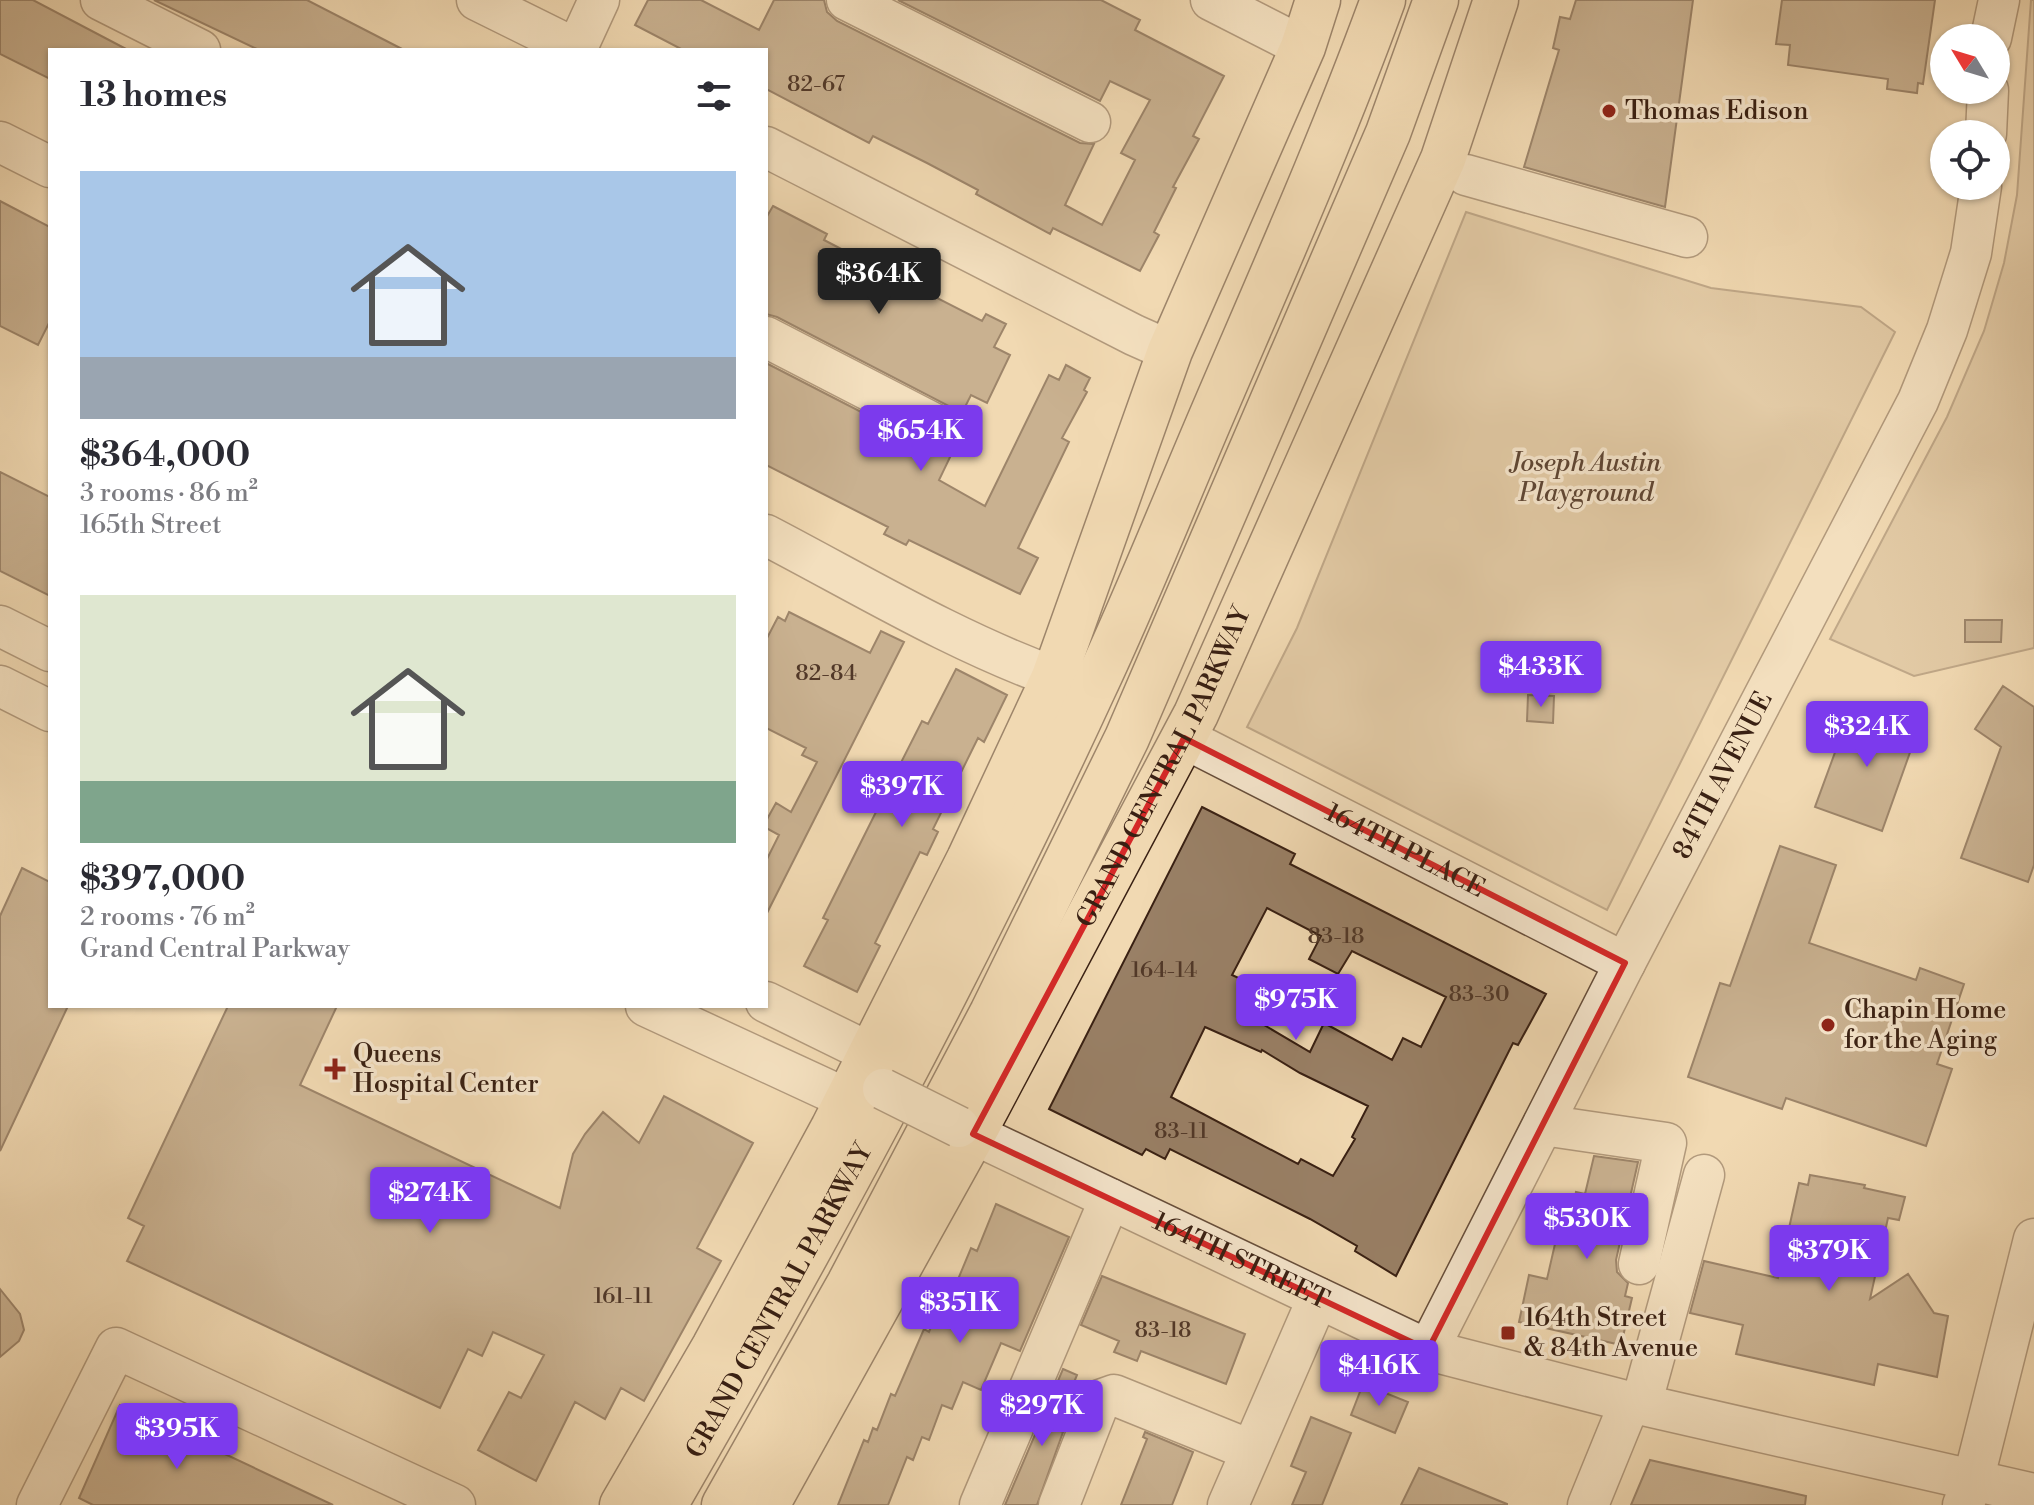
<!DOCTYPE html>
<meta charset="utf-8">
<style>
:root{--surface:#fff;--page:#f2f2f3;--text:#2b2b33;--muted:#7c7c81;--accent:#7c3aed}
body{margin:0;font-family:"Libre Bodoni",serif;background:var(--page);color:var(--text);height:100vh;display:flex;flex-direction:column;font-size:30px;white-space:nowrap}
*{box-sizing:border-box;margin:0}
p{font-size:26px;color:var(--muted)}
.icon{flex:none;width:44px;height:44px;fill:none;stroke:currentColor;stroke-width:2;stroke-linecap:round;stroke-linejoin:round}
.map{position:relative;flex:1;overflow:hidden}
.details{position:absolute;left:48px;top:48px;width:720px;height:960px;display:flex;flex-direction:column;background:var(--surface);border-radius:0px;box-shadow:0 2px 6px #0004}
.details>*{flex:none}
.needle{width:52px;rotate:308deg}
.buttons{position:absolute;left:1930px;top:24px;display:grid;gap:16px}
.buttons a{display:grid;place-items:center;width:80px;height:80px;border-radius:50%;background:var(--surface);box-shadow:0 2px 6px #0004;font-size:40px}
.price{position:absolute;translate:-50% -68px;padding:0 18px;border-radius:8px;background:var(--accent);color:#fff;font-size:26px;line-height:52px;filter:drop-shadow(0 2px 4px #0008)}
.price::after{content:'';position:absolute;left:50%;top:48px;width:24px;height:18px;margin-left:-12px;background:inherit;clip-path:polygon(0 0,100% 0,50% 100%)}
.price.on{background:#222;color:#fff}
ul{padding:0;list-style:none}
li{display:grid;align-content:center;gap:16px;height:424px;padding:0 32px}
li span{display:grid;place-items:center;height:248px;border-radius:0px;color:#555}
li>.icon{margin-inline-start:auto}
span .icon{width:144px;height:144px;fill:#fffc;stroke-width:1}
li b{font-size:34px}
h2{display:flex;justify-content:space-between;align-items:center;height:96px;padding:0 32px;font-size:34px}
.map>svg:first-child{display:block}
.green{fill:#d2ba97;stroke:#866d55;stroke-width:2}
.building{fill:#998066;stroke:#392013;stroke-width:2;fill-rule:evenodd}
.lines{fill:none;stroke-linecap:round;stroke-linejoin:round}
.minor-casing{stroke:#674e3b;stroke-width:43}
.major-casing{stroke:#392013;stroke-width:47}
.highway-casing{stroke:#392013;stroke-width:47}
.minor{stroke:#f6e6cd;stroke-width:40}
.major{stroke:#f1d9b2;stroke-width:44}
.highway{stroke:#f1d9b2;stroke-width:44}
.minor-bridge-casing{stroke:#674e3b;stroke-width:43;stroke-linecap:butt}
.minor-bridge{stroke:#f6e6cd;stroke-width:40}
.marked{fill:none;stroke:#d62828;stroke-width:6;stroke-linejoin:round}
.poi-dot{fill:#8f2418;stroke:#f6e6cd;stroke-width:3}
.labels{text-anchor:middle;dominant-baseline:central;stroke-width:7;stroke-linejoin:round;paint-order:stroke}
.number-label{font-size:22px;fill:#513828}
.poi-label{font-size:26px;fill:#392013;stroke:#f6e6cd;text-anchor:start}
.park-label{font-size:26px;font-style:italic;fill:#5f4634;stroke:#f6e6cd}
.street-label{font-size:26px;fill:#392013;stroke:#f6e6cd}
</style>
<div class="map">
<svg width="2034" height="1505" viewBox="0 0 2034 1505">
<rect width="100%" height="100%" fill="#f1d9b2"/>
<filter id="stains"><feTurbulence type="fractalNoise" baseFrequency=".0025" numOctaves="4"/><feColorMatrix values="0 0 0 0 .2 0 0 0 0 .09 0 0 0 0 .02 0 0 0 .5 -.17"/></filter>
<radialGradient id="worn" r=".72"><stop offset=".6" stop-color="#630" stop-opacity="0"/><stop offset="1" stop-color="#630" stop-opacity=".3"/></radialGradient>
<path class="green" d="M 2031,0 L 2034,0 L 2034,648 L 1914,676 L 1830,639 L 1947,417 L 1984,331 L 2004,263 L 2017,195 Z
M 1466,212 L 1711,288 L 1861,307 L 1895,332 L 1607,910 L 1247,727 L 1297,628 Z"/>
<path class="building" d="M 0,0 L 33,0 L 128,50 L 50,50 L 50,79 L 0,54 Z
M 154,0 L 307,0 L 404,50 L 259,50 Z
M 648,0 L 701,0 L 759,30 L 774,0 L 824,0 L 827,12 L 837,21 L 1080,143 L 1094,144 L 1065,205 L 1102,225 L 1135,160 L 1121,153 L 1150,100 L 1110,81 L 1100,101 L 898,0 L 1101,0 L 1140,20 L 1135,30 L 1224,76 L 1193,136 L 1199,139 L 1173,187 L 1176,188 L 1154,232 L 1159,235 L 1140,271 L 1053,228 L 1050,234 L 976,194 L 978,190 L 927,163 L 873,136 L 869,143 L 766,89 L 766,50 L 683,50 L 635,25 Z
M 1576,0 L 1693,0 L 1665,207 L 1524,167 L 1559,50 L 1553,48 L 1560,17 L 1570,19 Z
M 1782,0 L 1935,0 L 1923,84 L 1918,83 L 1917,93 L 1887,89 L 1888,79 L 1788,65 L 1790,45 L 1776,44 Z
M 0,201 L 50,227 L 50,321 L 38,345 L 0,326 Z
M 773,206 L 827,234 L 824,240 L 847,252 L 982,321 L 986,314 L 1006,324 L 994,347 L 1010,355 L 987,403 L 971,395 L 962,413 L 777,317 L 766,314 L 766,218 Z
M 766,363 L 937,451 L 952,453 L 939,480 L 985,506 L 1049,375 L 1059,380 L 1066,365 L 1090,378 L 1084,390 L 1087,392 L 1062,438 L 1069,442 L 1018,548 L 1038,558 L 1020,594 L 909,540 L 906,545 L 884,534 L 888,527 L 766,465 Z
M 0,472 L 50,497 L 50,596 L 0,571 Z
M 789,612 L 870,653 L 881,631 L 904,642 L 766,915 L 766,861 L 779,835 L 766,828 L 766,821 L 776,803 L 791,812 L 817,762 L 802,755 L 806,748 L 766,728 L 766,640 L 778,617 L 785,621 Z
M 1965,620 L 2002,620 L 2001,642 L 1965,642 Z
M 956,669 L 1007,695 L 984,742 L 978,738 L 933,829 L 938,832 L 927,855 L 920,852 L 875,943 L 880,946 L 857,992 L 804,966 L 828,920 L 823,918 L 874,816 L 922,721 L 928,724 Z
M 2003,686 L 2034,707 L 2034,865 L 2028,882 L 1961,858 L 2001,747 L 1975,729 Z
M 1528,695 L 1554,696 L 1553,723 L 1527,721 Z
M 1852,706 L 1918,730 L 1882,831 L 1815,807 Z
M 1202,807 L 1295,854 L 1290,864 L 1546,994 L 1518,1045 L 1513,1043 L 1396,1276 L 1355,1251 L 1357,1246 L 1310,1219 L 1170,1149 L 1165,1159 L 1146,1149 L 1142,1155 L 1049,1109 ZM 1267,908 L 1321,936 L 1309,959 L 1338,974 L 1352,951 L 1446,997 L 1421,1047 L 1403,1038 L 1392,1060 L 1324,1023 L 1310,1052 L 1247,1015 L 1260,988 L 1232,975 ZM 1205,1027 L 1261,1052 L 1262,1050 L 1300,1073 L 1368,1106 L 1352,1137 L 1355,1139 L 1333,1176 L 1301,1159 L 1298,1164 L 1171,1097 Z
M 1780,846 L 1836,865 L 1809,943 L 1916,980 L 1920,968 L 1964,984 L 1937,1064 L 1952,1069 L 1926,1146 L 1786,1098 L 1782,1109 L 1688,1077 L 1720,983 L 1730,986 Z
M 22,868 L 50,882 L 50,1006 L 68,1006 L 0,1151 L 0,916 Z
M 228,1006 L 337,1006 L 300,1085 L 560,1208 L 573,1154 L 585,1134 L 603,1112 L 639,1143 L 664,1096 L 753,1143 L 697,1248 L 721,1261 L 644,1401 L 621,1388 L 605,1419 L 575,1402 L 536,1481 L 478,1450 L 509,1392 L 521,1398 L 544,1355 L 493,1332 L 482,1356 L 468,1349 L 440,1408 L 127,1261 L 144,1226 L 128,1218 Z
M 1594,1156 L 1638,1162 L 1616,1260 L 1617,1272 L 1628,1283 L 1625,1296 L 1632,1298 L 1621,1345 L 1519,1322 L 1529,1275 L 1547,1279 L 1563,1209 L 1572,1211 L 1576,1192 L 1585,1194 Z
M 1810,1175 L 1865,1185 L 1864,1188 L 1905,1197 L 1899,1220 L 1888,1218 L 1870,1299 L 1908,1274 L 1934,1313 L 1948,1316 L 1937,1377 L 1878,1364 L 1874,1385 L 1736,1354 L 1743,1325 L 1690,1313 L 1704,1261 L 1778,1278 L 1799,1183 L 1808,1185 Z
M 996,1204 L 1069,1237 L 1020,1351 L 1001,1343 L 981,1390 L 963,1382 L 952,1409 L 942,1405 L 929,1440 L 922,1437 L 913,1460 L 907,1457 L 888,1505 L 838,1505 L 864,1440 L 868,1442 L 873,1428 L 877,1430 L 891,1394 L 895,1396 L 924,1329 L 929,1332 L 936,1315 L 942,1318 L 971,1248 L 977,1251 Z
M 1102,1276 L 1245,1334 L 1226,1384 L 1141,1351 L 1137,1361 L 1114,1352 L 1119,1341 L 1081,1325 Z
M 0,1289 L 20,1314 L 24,1330 L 19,1341 L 0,1357 Z
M 1063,1369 L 1077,1375 L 1055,1429 L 1063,1432 L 1037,1505 L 1005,1505 Z
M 1363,1384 L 1408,1402 L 1395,1433 L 1351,1415 Z
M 120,1405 L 212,1448 L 333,1505 L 93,1505 L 79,1498 Z
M 1311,1417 L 1351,1433 L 1322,1505 L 1292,1505 L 1306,1472 L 1291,1466 Z
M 1145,1432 L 1193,1452 L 1172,1505 L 1121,1505 L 1147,1439 L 1143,1437 Z
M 1650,1460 L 1806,1496 L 1805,1505 L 1631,1505 Z
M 1419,1468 L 1507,1504 L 1507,1505 L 1401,1505 Z"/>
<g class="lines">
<g class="minor-casing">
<g id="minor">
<path d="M 101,0 L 200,50"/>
<path d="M 477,0 L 578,50"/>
<path d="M 847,0 L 1090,122"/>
<path d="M 1211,0 L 1303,47"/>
<path d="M 1991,38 L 1999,0"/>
<path d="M 576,50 L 599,0"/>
<path d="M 1986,134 L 1988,90"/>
<path d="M 0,142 L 50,167"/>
<path d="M 766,147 L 1134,335 L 1170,351"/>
<path d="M 1466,175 L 1687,237"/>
<path d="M 766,337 L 948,431"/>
<path d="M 766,535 C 860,584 954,641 1054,677"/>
<path d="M 0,626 L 50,651"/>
<path d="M 0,686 L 50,711"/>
<path id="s1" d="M 1184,738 L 1625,963"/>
<path d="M 646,1006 L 847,1099 L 883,1089 L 870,1053 L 766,1002"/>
<path d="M 1543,1125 L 1666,1143 L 1639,1264"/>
<path id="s2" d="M 959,1127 L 1428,1350 L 1630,1402 L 2034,1494"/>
<path id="s3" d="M 1428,1350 L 1625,963 L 1918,401 L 1947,330 L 1971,253 L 1981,186"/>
<path d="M 1641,1405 L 1704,1175"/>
<path d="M 37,1505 L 116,1348 L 455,1505"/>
<path d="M 980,1505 L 1110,1199"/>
<path d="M 1059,1505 L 1100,1400 L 1114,1395 L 1250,1450"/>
<path d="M 1228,1505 L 1318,1298"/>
<path d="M 1588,1505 L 1630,1402"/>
<path d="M 1963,1505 L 1973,1481 L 2034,1239"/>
</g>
</g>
<g class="major-casing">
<g id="major">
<path d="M 622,1505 L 714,1347 L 833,1128 L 969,859 L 1054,677 L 1170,351 L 1303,47 L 1318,0"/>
<path id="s4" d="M 767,1505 L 973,1134 L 1196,714 L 1443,159 L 1496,0"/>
</g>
</g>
<g class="highway-casing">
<g id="highway">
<path id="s5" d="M 665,1505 C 819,1238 965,968 1094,688 C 1138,595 1176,498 1217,403 C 1274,270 1333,137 1383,0"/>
<path d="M 724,1505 L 849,1284 L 992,1013 L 1127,738 L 1388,133 L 1436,0"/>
</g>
</g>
<use href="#minor" class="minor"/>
<use href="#major" class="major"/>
<use href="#highway" class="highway"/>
<g class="minor-bridge-casing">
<path id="minor-bridge" d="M 883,1089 L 959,1127"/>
</g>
<use href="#minor-bridge" class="minor-bridge"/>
</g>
<path d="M0 0H2034V1505H0ZM 1184,738 L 1625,963 L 1428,1350 L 973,1134 Z" fill="#f1d9b2" fill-opacity=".55" fill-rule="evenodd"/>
<path class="marked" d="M 1184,738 L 1625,963 L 1428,1350 L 973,1134 Z"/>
<g class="poi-dot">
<circle cx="1609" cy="111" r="8"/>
<circle cx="1828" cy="1025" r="8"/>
<path d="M331 1057h8v8h8v8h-8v8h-8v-8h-8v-8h8z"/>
<rect x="1500" y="1325" width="16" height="16" rx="4"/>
</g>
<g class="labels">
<g class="number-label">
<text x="816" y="84">82-67</text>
<text x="826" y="673">82-84</text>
<text x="1336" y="936">83-18</text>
<text x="1164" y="970">164-14</text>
<text x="1479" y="994">83-30</text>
<text x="1181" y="1131">83-11</text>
<text x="623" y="1296">161-11</text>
<text x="1163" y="1330">83-18</text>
</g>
<g class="poi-label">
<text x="1625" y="111">Thomas Edison</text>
<text x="1844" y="1010">Chapin Home<tspan x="1844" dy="30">for the Aging</tspan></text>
<text x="353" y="1054">Queens<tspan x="353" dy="30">Hospital Center</tspan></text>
<text x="1524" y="1318">164th Street<tspan x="1524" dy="30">&amp; 84th Avenue</tspan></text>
</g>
<g class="park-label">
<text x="1586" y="463">Joseph Austin<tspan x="1586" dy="30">Playground</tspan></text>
</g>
<g class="street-label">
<text stroke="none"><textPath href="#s4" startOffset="838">GRAND CENTRAL PARKWAY</textPath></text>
<text stroke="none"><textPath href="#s3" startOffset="646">84TH AVENUE</textPath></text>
<text stroke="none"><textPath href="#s1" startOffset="248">164TH PLACE</textPath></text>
<text stroke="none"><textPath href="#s2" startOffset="312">164TH STREET</textPath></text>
<text stroke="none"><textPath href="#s5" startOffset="234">GRAND CENTRAL PARKWAY</textPath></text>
</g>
</g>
<rect width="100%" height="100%" filter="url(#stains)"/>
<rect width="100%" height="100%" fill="url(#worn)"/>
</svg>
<div class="buttons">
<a><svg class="needle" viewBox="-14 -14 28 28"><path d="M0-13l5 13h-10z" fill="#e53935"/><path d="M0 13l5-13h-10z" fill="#7c7c81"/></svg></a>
<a><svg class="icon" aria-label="locate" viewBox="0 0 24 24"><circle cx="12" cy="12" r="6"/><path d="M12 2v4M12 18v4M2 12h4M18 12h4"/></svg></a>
</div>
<b class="price on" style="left:879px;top:316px">$364K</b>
<b class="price" style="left:921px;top:473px">$654K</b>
<b class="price" style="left:1541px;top:709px">$433K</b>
<b class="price" style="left:1867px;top:769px">$324K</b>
<b class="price" style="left:902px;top:829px">$397K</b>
<b class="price" style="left:1296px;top:1042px">$975K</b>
<b class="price" style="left:430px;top:1235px">$274K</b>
<b class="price" style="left:1587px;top:1261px">$530K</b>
<b class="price" style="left:1829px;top:1293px">$379K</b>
<b class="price" style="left:960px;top:1345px">$351K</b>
<b class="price" style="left:1379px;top:1408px">$416K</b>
<b class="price" style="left:1042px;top:1448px">$297K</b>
<b class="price" style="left:177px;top:1471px">$395K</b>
<section class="details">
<h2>13 homes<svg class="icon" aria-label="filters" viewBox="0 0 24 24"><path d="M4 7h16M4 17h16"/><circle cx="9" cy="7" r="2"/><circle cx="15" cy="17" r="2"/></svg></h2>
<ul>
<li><span style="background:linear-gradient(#a9c7e8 75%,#9aa5b1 0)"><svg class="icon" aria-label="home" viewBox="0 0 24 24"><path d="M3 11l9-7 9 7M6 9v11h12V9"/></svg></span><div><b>$364,000</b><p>3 rooms · 86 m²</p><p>165th Street</p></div></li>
<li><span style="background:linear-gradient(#dfe7d0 75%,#7fa58c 0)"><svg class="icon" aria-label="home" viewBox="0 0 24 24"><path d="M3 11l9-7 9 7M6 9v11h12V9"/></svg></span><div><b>$397,000</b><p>2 rooms · 76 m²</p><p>Grand Central Parkway</p></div></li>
</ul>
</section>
</div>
